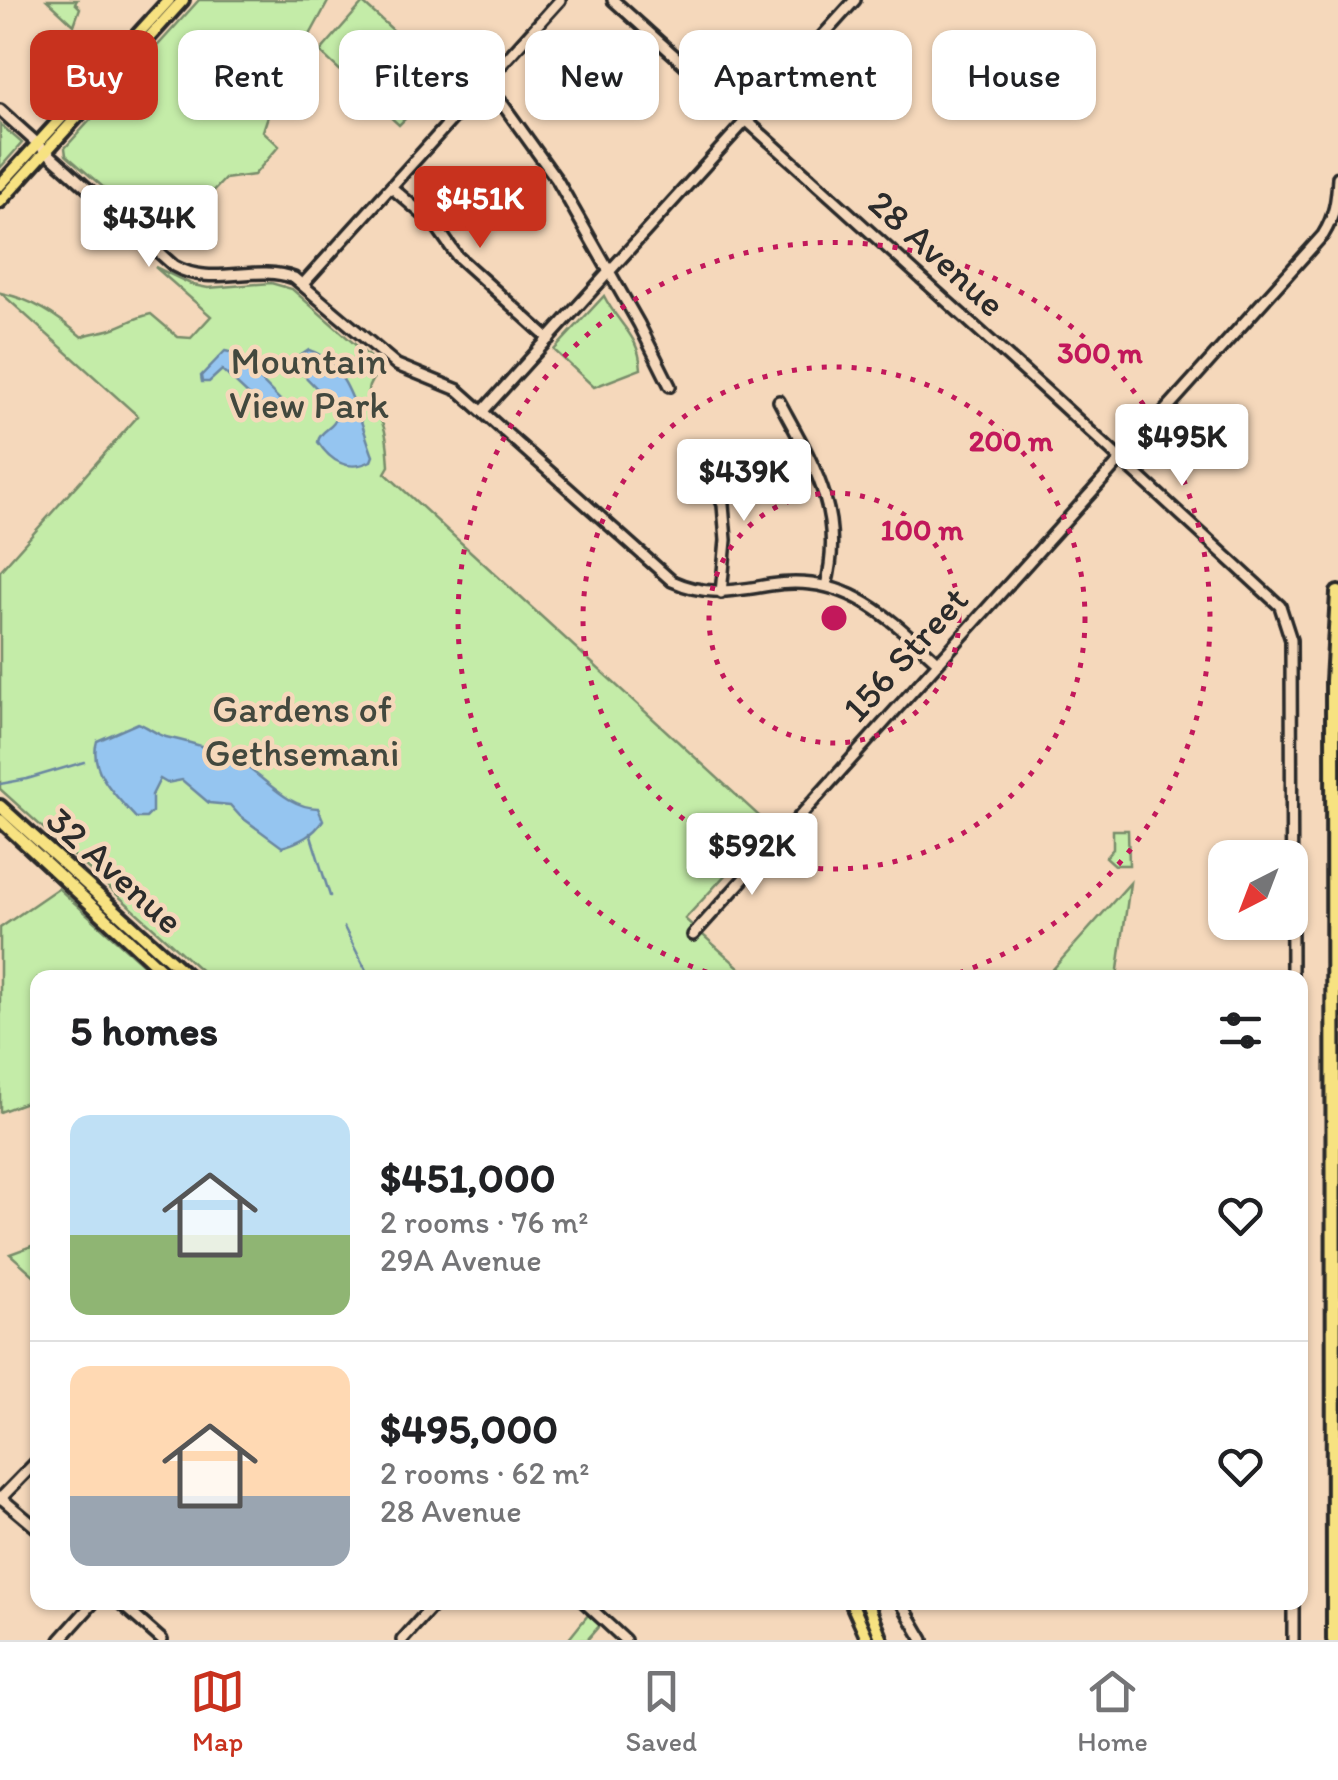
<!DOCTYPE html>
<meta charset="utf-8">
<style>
:root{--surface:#fff;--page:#f6f6f6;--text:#202124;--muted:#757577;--line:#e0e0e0;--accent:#c8321e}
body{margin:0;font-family:Itim,sans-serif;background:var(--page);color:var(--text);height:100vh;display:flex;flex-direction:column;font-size:38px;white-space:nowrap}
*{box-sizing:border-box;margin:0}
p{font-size:32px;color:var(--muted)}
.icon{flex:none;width:55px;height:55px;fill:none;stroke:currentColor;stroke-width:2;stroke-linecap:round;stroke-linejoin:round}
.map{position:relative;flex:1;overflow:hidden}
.sheet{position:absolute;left:30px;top:970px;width:1278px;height:640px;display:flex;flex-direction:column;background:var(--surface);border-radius:20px;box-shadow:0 2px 8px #0004}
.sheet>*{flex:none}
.banner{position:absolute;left:30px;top:30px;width:1280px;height:90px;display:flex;gap:20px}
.needle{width:65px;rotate:222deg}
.controls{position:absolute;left:1208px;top:840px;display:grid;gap:20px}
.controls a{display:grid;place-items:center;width:100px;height:100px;border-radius:20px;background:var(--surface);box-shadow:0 2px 8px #0004;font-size:50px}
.price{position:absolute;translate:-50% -85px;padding:0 22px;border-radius:10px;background:#fff;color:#222;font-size:32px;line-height:65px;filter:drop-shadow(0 2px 5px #0008)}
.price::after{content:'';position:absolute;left:50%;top:60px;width:30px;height:22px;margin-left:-15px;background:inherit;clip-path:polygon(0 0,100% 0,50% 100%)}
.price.on{background:var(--accent);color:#fff}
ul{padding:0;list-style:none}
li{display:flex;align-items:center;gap:30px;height:250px;padding:0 40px}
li+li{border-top:2px solid var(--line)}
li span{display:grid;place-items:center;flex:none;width:280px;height:200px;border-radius:20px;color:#555}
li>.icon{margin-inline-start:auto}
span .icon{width:120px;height:120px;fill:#fffc;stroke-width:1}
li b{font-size:42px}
h2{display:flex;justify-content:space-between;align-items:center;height:120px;padding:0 40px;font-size:42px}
.tag{padding:0 35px;border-radius:20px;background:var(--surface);box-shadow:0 2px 8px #0004;font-size:35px;line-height:90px}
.tag.on{background:var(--accent);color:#fff}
.menu{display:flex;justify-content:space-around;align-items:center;height:140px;border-top:2px solid var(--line);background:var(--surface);font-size:28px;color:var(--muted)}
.menu a{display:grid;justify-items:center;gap:5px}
.menu .on{color:var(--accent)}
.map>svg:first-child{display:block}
.green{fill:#c4eca8;stroke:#788c6a;stroke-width:2.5}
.water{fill:#95c5f0;stroke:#6b87a1;stroke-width:2.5}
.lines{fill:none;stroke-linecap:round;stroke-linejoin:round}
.stream{stroke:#6b87a1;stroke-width:2.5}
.minor-casing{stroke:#2b2b2b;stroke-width:16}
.major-casing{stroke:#2b2b2b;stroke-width:18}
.highway-casing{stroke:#2b2b2b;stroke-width:20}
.minor{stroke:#f5d8bb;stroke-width:9}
.major{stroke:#f7e281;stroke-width:10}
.highway{stroke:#f7e281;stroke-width:12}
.ring{fill:none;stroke:#c2185b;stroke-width:5;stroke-dasharray:5 10}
.labels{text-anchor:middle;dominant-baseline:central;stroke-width:9;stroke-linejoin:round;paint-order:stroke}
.street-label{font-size:38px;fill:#2b2b2b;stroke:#f5d8bb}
.park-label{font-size:38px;fill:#42483e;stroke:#f5d8bb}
.centre{fill:#c2185b;stroke:#f5d8bb;stroke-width:5}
.ring-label{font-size:30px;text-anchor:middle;font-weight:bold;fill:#c2185b;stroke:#f5d8bb;stroke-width:9;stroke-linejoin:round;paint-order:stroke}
</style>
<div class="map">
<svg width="1338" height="1640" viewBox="0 0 1338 1640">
<rect width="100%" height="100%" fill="#f5d8bb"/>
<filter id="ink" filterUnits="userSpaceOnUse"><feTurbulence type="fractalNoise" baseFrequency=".01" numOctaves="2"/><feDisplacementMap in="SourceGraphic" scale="20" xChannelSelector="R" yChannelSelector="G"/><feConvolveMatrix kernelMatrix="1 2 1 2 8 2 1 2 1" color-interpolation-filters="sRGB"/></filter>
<g filter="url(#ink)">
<path class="green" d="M 47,0 L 77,0 L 75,3 L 80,8 L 74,25 Z
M 199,0 L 329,0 L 304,46 L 284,51 L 291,76 L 285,84 L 287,87 L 272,104 L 263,131 L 279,146 L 254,175 L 225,179 L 193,213 L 141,220 L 66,155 L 65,148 Z
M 363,3 L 446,78 L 399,125 L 320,52 Z
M 0,124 L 22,143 L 0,168 Z
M 155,267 L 193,285 L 208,288 L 271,283 L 292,289 L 382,368 C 356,394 372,400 383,425 C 388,437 388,454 389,466 L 385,473 L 770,826 L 685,919 L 750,977 L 208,977 L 0,789 L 0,571 L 138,416 L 1,293 C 34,300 56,315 82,337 C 91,332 98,333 108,330 C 123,326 135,317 151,314 L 178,337 L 191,338 L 211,316 Z
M 604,296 C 619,326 639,334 641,369 L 594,387 L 554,350 Z
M 1113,830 L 1128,830 L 1129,865 L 1115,865 L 1106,857 L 1113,849 Z
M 1130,883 L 1117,977 L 1046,977 Z
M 58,888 L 157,977 L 38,978 L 37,1098 L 0,1112 L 0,928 Z
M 37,1244 L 37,1278 L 10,1254 Z
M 588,1615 L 600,1625 L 587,1640 L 568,1640 Z"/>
<path class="water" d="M 309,350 C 349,363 359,420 373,456 L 371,461 C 349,472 331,462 318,442 C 320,429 336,429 337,414 L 332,404 L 299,370 L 300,356 Z
M 225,351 L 234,353 L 280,400 L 274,411 L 267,412 L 222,370 L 209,382 L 202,382 L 201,376 Z
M 138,723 C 147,726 157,735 166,737 C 193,743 220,750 245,766 C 268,781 289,808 318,808 L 323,820 C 314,835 299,842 282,847 L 240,816 L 230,805 L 209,803 L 182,780 L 167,783 L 160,779 L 152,795 L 152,812 L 146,818 L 136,818 C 117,797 88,771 97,741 Z"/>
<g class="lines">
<path class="stream" d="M 0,784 L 27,779 L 84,762
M 310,833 L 330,896
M 344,927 L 370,978"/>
<g class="minor-casing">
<path id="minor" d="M 613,0 L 1054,398 L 1280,606 L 1291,640 L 1292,978
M 486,81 L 557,180 L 639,324 L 670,386
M 0,110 L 174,266 C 213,288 255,263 294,278 L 397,365 L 458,390 L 672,581 C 707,597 733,591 770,585 C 846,573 886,615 938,662
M 391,187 L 436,226 L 457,256 L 549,339
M 304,283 L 560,0
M 779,401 C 813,464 845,512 826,586
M 483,411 L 855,0
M 707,465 L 723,505 L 726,540 L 721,593
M 693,935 L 1323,235 C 1335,216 1337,199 1338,177
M 0,1497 L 38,1529
M 0,1499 L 38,1460
M 119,1602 L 162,1640
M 584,1602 L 625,1640
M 901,1602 L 923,1640
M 1293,1602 L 1293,1640
M 60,1640 L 94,1602
M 402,1640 L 436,1602"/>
</g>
<g class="major-casing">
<path id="major" d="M 0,185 L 169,0
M 0,202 L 183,0
M 0,806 L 190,978
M 0,820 L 170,978
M 851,1602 L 868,1640
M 867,1602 L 882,1640"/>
</g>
<g class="highway-casing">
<path id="highway" d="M 1334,1640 L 1333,681 L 1338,593"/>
</g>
<use href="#minor" class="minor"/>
<use href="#major" class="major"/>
<use href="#highway" class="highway"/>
</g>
</g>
<g class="ring">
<circle cx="834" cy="618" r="125"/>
<circle cx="834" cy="618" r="251"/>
<path d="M721 977A376 376 0 1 1 947 977"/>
</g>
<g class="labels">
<g class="street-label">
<text transform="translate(937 253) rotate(42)">28 Avenue</text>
<text transform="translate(905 654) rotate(-48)">156 Street</text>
<text transform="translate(115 870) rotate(42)">32 Avenue</text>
</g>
<g class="park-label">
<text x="309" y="361">Mountain<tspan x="309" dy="44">View Park</tspan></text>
<text x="302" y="709">Gardens of<tspan x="302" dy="44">Gethsemani</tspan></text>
</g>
</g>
<circle cx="834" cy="618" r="15" class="centre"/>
<g class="ring-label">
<text x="1100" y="363">300 m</text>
<text x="1011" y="451">200 m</text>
<text x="922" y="540">100 m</text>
</g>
</svg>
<div class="controls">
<a><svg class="needle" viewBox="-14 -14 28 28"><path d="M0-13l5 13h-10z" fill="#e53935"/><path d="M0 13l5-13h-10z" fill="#757577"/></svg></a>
</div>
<b class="price on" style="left:480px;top:251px">$451K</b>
<b class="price" style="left:149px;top:270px">$434K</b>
<b class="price" style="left:1182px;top:489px">$495K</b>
<b class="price" style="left:744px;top:524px">$439K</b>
<b class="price" style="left:752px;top:898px">$592K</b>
<div class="banner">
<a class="tag on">Buy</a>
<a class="tag">Rent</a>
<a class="tag">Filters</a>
<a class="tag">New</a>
<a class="tag">Apartment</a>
<a class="tag">House</a>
</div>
<section class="sheet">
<h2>5 homes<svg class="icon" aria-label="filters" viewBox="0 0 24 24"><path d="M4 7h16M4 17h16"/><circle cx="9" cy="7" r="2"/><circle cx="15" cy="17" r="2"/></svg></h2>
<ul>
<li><span style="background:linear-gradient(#bfe0f5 60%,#8fb573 0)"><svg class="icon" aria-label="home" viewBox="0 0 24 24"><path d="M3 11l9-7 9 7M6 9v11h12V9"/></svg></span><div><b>$451,000</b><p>2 rooms · 76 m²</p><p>29A Avenue</p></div><svg class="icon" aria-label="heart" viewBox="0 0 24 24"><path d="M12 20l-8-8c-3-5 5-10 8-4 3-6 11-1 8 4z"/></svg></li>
<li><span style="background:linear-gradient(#ffd9b3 65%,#9aa5b1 0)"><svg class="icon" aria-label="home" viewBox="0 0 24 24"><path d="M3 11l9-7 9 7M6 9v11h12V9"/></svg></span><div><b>$495,000</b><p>2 rooms · 62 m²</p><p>28 Avenue</p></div><svg class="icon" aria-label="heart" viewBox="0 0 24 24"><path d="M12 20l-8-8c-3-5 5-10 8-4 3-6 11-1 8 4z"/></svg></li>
</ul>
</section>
</div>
<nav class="menu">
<a class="on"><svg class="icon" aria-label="map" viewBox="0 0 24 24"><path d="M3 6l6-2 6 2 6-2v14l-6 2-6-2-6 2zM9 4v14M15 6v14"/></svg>Map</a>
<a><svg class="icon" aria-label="saved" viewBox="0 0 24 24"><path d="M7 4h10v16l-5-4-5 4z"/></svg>Saved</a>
<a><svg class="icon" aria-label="home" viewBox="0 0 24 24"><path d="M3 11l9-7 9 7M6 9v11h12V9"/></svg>Home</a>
</nav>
